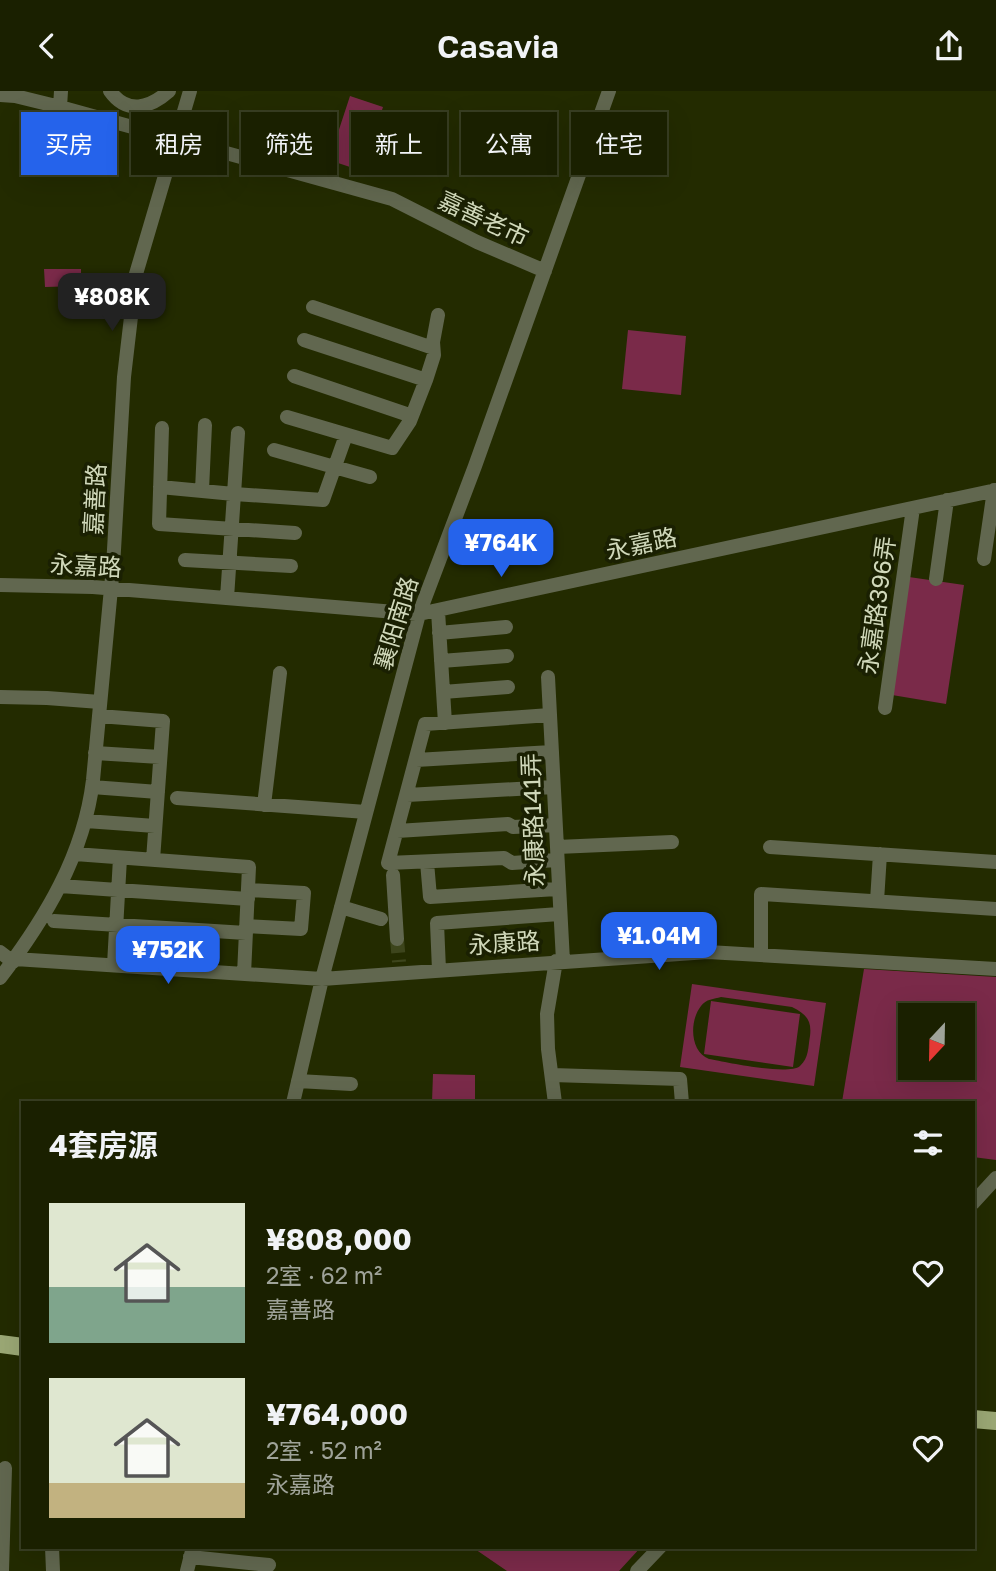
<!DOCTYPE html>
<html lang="zh">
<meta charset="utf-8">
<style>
:root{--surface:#1a2000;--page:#272d0f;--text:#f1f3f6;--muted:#9fa399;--line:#383e22;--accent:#2563eb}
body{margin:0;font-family:"Golos Text","Noto Sans SC",sans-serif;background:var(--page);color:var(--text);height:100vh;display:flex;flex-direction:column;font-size:26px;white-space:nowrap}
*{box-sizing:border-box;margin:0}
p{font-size:23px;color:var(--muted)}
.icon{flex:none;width:38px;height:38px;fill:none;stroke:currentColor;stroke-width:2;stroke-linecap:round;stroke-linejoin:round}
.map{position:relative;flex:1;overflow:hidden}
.details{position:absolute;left:21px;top:1010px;width:954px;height:448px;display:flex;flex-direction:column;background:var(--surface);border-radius:0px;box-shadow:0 7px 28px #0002,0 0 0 2px var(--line)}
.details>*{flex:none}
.banner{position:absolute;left:21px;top:21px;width:956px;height:63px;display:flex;gap:14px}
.needle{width:46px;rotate:202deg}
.controls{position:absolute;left:898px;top:912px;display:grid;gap:14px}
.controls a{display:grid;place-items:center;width:77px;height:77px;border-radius:0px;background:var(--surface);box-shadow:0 7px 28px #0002,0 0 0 2px var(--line);font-size:35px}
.price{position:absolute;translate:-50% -60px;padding:0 16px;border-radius:14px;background:var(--accent);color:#fff;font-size:23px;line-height:46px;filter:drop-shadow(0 2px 4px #0008)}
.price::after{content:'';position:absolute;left:50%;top:42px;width:21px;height:16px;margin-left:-10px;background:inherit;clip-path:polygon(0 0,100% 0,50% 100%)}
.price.active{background:#222;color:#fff}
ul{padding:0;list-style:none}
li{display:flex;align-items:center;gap:21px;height:175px;padding:0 28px}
li span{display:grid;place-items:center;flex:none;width:196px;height:140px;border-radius:0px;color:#555}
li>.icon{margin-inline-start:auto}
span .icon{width:84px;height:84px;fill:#fffc;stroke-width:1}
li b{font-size:30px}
h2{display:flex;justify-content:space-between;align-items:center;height:84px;padding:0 28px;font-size:30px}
.tag{padding:0 24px;border-radius:0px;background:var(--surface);box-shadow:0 7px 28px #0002,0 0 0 2px var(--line);font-size:24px;line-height:63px}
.tag.active{background:var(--accent);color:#fff}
header{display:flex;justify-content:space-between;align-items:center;height:91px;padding:0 28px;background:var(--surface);font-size:32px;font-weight:600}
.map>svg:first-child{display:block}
.green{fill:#7a2a49;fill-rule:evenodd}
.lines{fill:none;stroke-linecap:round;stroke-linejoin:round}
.minor-tunnel{stroke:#3d451c;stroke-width:14;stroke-dasharray:14 7;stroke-linecap:butt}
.minor{stroke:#61674f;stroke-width:14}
.major{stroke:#9ba875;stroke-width:18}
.labels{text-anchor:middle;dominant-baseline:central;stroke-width:7;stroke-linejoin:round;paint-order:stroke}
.street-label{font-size:24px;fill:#d0d8ba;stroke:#1a2002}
</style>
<header><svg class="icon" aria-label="back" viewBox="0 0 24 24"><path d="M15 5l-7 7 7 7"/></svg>Casavia<svg class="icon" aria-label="share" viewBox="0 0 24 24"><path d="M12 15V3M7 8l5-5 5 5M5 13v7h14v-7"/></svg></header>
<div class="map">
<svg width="996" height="1480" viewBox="0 0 996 1480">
<rect width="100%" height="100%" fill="#232b00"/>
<path class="green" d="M 350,5 L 383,16 L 362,80 L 329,69 Z
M 44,178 L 81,178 L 81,195 L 45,196 Z
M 628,239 L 686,245 L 681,304 L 622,298 Z
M 909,486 L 964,494 L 946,613 L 892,604 Z
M 864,878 L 996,886 L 996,1069 L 973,1066 L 973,1012 L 842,1011 ZM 910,924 L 962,924 L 962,976 L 910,976 Z
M 692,893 L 826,912 L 814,995 L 680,976 ZM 721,906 L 792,916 C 806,923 812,929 810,945 C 808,956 809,967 800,975 C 788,985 726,971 709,968 C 690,961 689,930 701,915 C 706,908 714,908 721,906 Z
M 711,910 L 800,923 L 793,976 L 704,963 Z
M 433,983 L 475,984 L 475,1011 L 432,1011 Z
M 472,1456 L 641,1456 L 619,1480 L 507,1480 Z"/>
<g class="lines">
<path class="minor-tunnel" d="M 397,848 L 399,871"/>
<path class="minor" d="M 110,0 C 127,24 150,17 169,0
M 0,4 L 15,5 L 60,16 L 392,108 L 477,151 L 545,180
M 60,16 L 61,0
M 313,216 L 433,257
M 304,249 L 426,289
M 294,285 L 412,325
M 287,326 L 392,357 L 410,330 L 426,289 L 434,264 L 433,251 L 438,224
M 162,337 L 159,433 L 295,442
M 274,359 L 370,386
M 160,396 L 234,403 L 238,342
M 202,399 L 205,334
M 984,468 L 994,399
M 185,469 L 291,475
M 936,488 L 947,409
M 0,494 L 93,496 L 419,523 L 996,399
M 227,507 L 234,403 L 323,409 L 346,344
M 438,520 L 445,632
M 439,542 L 506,536
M 441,570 L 507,565
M 548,586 L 563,870
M 443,601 L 508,596
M 0,606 L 47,607 L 100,611
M 885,617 L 913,417
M 550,624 L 425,633 L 388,772 L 504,767 L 512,772 L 556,769
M 99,625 L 163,630 L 153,769
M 95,662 L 160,666
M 416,669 L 552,661
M 92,696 L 158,701
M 407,704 L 553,696
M 177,707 L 366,721
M 264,714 L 280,582
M 86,730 L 155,735
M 397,740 L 508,733 L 513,736 L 555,734
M 557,756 L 672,751
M 770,756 L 996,771
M 75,763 L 249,776 L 244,883
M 427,771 L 430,806 L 557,798
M 393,784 L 397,848
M 60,795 L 248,808
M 877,810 L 880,763
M 341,816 L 381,828
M 54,830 L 246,842
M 246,835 L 301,838 L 304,802 L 248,799
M 0,861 L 13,871
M 761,864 L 761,803 L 996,818
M 15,868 L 322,888 L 708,861 L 996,878
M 114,874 L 120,767
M 439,879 L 437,832 L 559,823
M 0,887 C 45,828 84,764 93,689 L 113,476 L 124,286 L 136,183 L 190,0
M 552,984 L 680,988 L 682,1012
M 298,990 L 351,993
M 293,1012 L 322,888 L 419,523 L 475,375 L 609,0
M 555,1012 L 548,958 L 547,923 L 556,870
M 973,1112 L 996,1087
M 52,1456 L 53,1480
M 190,1466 L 269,1474
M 2,1480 L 5,1377
M 187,1480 L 193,1456
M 637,1480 L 660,1456"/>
<path class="major" d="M 0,1253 L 23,1256
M 973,1328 L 996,1330"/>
</g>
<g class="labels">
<g class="street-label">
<text transform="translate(484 127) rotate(25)">嘉善老市</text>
<text transform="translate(94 408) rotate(-87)">嘉善路</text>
<text transform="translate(641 452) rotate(-12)">永嘉路</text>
<text transform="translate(86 474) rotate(3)">永嘉路</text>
<text transform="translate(876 514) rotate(-82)">永嘉路396弄</text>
<text transform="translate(395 532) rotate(-73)">襄阳南路</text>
<text transform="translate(532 729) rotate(-92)">永康路141弄</text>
<text transform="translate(504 851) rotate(-4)">永康路</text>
</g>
</g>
</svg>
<div class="controls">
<a><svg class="needle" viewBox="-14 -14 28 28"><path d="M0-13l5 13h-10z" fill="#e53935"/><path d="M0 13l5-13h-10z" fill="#9fa399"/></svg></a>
</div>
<b class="price active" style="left:112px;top:242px">¥808K</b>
<b class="price" style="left:501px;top:488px">¥764K</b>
<b class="price" style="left:659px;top:881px">¥1.04M</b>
<b class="price" style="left:168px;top:895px">¥752K</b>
<div class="banner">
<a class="tag active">买房</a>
<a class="tag">租房</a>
<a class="tag">筛选</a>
<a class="tag">新上</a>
<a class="tag">公寓</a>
<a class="tag">住宅</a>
</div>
<section class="details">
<h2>4套房源<svg class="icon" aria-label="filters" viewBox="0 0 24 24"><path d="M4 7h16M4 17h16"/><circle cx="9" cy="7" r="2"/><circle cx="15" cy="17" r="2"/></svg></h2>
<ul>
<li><span style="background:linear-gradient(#dfe7d0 60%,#7fa58c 0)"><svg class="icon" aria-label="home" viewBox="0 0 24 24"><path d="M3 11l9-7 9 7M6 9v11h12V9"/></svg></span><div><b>¥808,000</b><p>2室 · 62 m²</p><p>嘉善路</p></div><svg class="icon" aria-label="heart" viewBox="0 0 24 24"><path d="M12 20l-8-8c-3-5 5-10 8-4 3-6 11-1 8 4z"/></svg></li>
<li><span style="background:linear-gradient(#dfe7d0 75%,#c2b280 0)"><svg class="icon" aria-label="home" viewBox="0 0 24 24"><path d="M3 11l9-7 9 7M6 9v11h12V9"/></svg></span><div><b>¥764,000</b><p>2室 · 52 m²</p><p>永嘉路</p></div><svg class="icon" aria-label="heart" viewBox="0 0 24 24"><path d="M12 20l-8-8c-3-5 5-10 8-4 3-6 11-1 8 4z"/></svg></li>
</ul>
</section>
</div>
